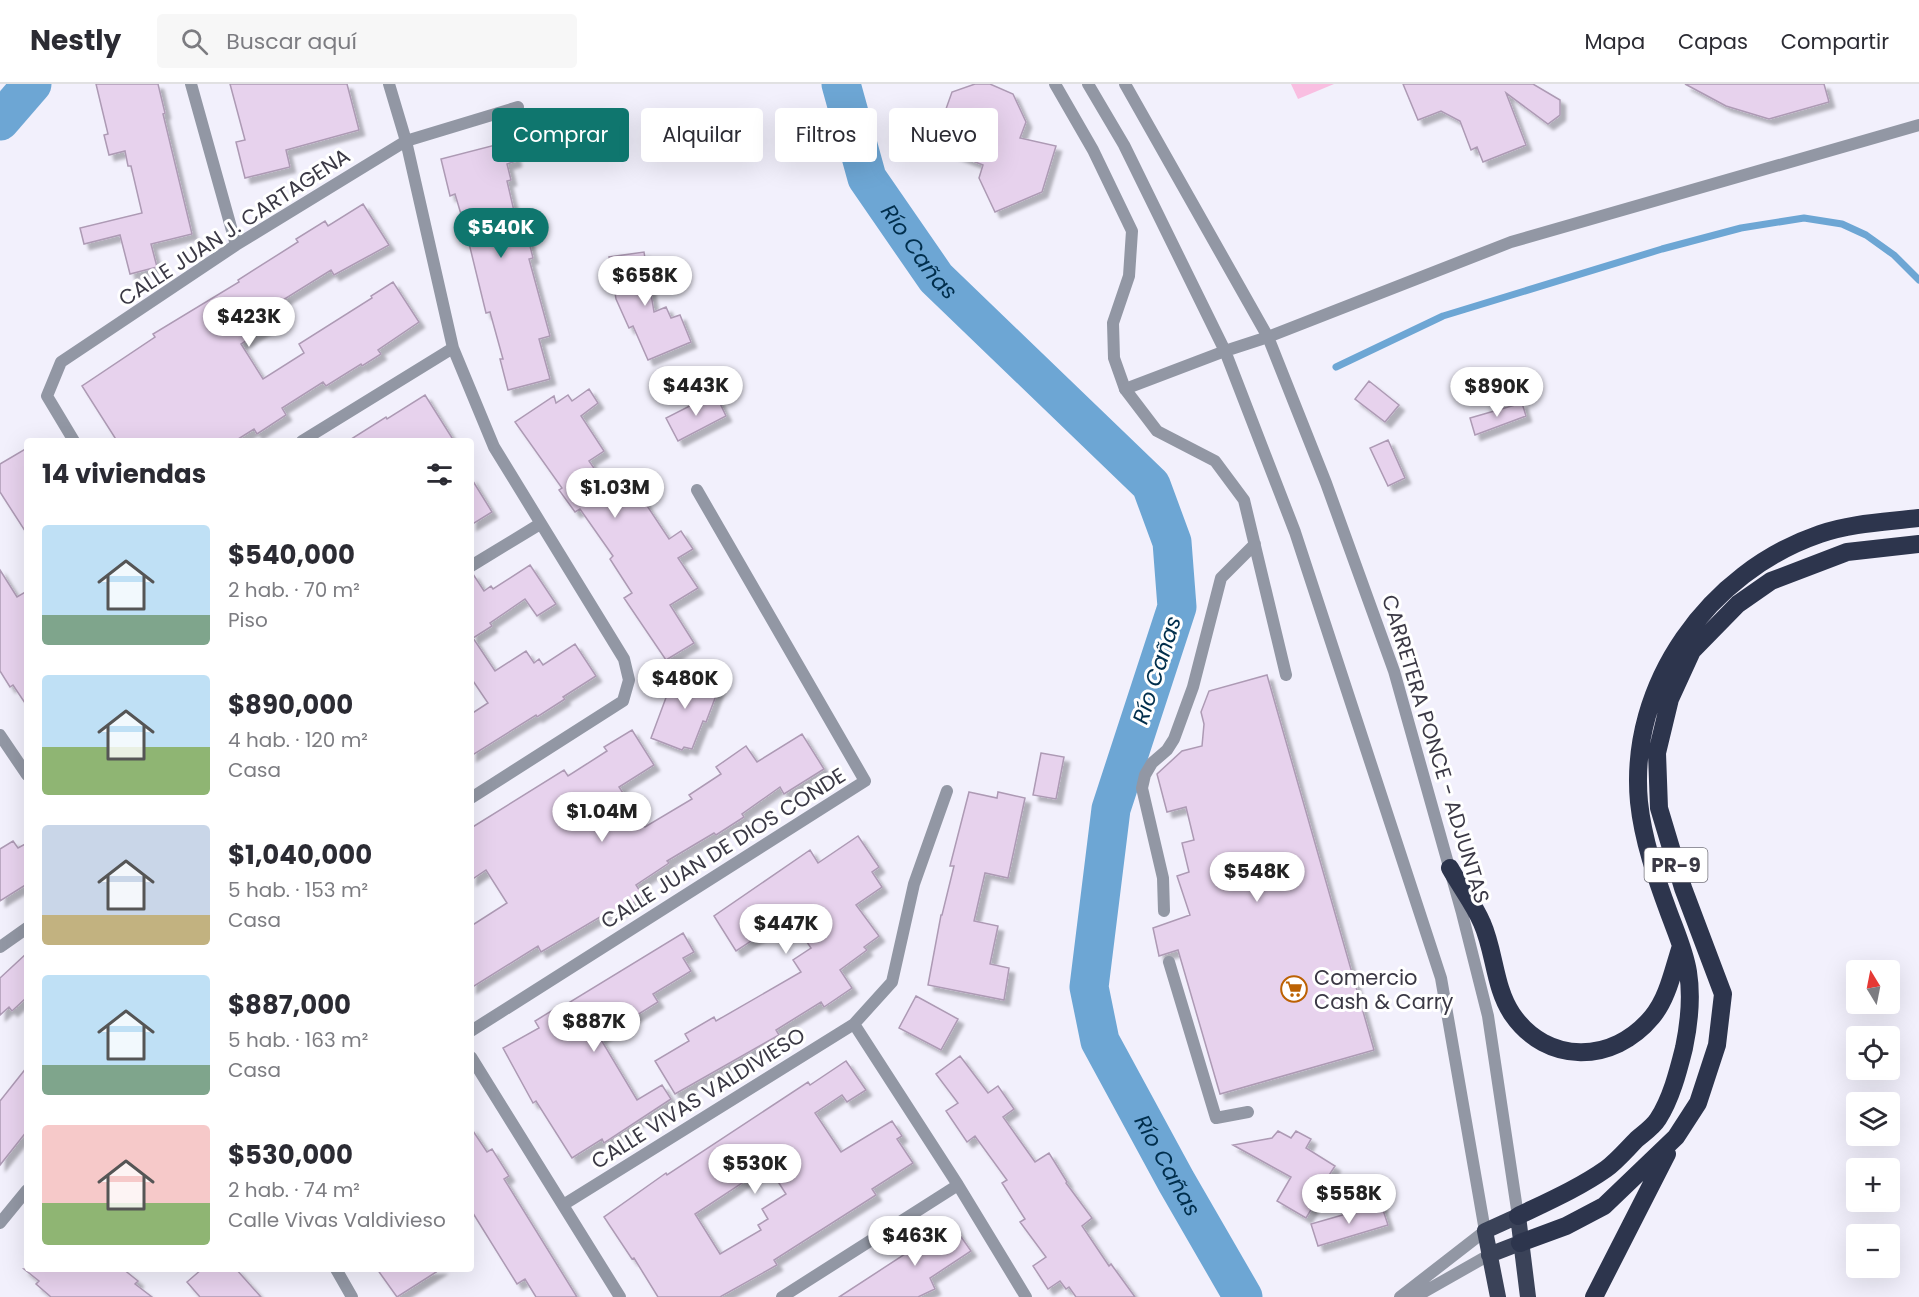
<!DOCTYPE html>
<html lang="es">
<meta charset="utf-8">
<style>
:root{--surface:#fff;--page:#f7f7f7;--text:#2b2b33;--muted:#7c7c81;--line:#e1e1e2;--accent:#0f766e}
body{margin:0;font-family:Poppins,sans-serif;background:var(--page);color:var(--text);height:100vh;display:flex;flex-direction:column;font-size:22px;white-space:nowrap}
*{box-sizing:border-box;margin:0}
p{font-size:20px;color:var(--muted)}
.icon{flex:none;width:33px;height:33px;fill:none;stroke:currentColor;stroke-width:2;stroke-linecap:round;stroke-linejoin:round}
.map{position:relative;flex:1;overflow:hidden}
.side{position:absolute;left:24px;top:354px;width:450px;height:834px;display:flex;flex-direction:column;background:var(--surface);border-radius:6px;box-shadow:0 6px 24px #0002}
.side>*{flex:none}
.top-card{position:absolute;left:492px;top:24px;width:570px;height:54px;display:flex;gap:12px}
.needle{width:39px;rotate:350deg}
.tools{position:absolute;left:1846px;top:876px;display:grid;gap:12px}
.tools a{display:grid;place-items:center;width:54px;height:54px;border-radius:6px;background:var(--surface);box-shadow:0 6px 24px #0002;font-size:30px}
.price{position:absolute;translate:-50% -51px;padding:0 14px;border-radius:21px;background:#fff;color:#222;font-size:20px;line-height:39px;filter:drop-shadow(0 2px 3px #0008)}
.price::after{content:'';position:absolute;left:50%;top:36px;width:18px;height:14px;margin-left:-9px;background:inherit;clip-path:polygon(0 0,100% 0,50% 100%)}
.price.on{background:var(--accent);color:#fff}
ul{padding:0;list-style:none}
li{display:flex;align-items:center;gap:18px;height:150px;padding:0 18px}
li span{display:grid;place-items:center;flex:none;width:168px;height:120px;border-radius:6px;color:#555}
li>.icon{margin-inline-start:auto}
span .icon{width:72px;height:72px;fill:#fffc;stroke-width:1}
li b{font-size:26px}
h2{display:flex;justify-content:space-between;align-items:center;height:72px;padding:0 18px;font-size:26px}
.pill{padding:0 21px;border-radius:6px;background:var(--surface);box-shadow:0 6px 24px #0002;font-size:21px;line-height:54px}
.pill.on{background:var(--accent);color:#fff}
header{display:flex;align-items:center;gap:36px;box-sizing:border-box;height:84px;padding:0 30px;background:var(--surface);border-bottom:2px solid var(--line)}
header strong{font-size:28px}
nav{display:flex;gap:33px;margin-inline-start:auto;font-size:21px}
.search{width:420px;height:54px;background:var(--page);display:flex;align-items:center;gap:15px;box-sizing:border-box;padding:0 21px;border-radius:6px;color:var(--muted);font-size:22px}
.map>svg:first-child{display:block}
.pitch{fill:#f9bee1}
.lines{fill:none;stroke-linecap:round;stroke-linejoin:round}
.stream{stroke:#6da6d4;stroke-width:7}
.river{stroke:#6da6d4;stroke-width:39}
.building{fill:#e7d2ed;stroke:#ad9ab4;stroke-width:1.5;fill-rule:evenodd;filter:url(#shadow)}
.service{stroke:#9297a4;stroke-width:12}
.minor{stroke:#9297a4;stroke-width:12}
.tertiary{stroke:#9297a4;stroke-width:12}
.trunk{stroke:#3a4258;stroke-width:16}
.motorway{stroke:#2d354d;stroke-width:18}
.labels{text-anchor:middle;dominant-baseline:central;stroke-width:6;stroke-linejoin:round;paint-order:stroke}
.shield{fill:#fff;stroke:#76747d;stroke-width:1.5}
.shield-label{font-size:20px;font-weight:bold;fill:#3b3945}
.street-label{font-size:21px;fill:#3b3945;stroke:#fff}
.poi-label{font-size:21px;fill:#3b3945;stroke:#fff;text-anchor:start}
.water-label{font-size:22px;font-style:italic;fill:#002e4c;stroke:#fff}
</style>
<header>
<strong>Nestly</strong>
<div class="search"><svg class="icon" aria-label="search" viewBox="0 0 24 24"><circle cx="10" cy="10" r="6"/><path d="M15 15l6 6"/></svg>Buscar aquí</div>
<nav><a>Mapa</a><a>Capas</a><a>Compartir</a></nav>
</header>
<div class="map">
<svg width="1919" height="1213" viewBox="0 0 1919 1213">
<defs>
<filter id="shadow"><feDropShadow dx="5.5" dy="5.5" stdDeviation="1.5" flood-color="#0004"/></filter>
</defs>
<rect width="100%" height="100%" fill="#f2f0fc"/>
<path class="pitch" d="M 1291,0 L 1334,0 L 1298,15 Z"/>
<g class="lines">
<path class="stream" d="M 1336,283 L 1443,232 L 1662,165 L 1741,144 L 1804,134 L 1842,140 L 1866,151 L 1894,171 L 1919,196"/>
<g class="river">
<path id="s1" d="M 841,0 L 867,94 L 936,194 L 1151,401 L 1172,458 L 1177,523 L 1111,725 L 1089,903 L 1100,957 L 1176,1097 L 1243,1213"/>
<path d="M 0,37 L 32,0"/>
</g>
</g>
<path class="building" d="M 96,0 L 158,0 L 165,29 L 163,30 L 192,150 L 151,160 L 157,183 L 130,190 L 120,151 L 84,160 L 80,144 L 142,129 L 131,82 L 128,82 L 125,67 L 109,71 L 104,51 L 108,50 Z
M 230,0 L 347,0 L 359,46 L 286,66 L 290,83 L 245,94 L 236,58 L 245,56 Z
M 975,0 L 990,0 L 1013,10 L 1026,38 L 1020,54 L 1056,62 L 1042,108 L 995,128 L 979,94 L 983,81 L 952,69 L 941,39 L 952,8 Z
M 1403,0 L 1533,0 L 1560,16 L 1560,31 L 1548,40 L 1506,9 L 1526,61 L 1483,78 L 1477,63 L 1471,66 L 1460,37 L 1441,27 L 1418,36 Z
M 1685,0 L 1824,0 L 1829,18 L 1769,35 L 1726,22 Z
M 511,57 L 516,77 L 507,80 L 511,96 L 507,97 L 517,140 L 524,138 L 533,174 L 529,175 L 550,252 L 539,255 L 550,295 L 508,306 L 500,275 L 503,275 L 490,228 L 486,229 L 466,147 L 455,110 L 450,112 L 441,75 Z
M 363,120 L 389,161 L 334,191 L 331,186 L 278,219 L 281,224 L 266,234 L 271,241 L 241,260 L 263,295 L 304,269 L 299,260 L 372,214 L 371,212 L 393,198 L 419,238 L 378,266 L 381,270 L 362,282 L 361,280 L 326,302 L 323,298 L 282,324 L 286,331 L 257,350 L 254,345 L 235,357 L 117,357 L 82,302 L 155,253 L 153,250 L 239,198 L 238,196 L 298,158 L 296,155 L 325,137 L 328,142 Z
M 644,168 L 654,228 L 666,223 L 671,234 L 680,231 L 691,258 L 648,276 L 633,242 L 629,244 L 616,215 L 609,173 Z
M 1369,297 L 1399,321 L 1385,338 L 1355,315 Z
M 589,305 L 598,319 L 581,332 L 604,367 L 589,377 L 613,412 L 632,399 L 669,455 L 681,447 L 693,465 L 678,474 L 698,504 L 670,521 L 694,559 L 666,576 L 624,514 L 632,509 L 610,475 L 613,472 L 580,425 L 575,428 L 559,406 L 562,404 L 515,338 L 554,312 L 556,319 L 568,311 L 572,317 Z
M 715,309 L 726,332 L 678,357 L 666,334 Z
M 425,311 L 454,357 L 348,357 L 386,333 L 387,335 Z
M 1522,319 L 1526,332 L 1475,351 L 1470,334 Z
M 1388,356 L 1405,394 L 1388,402 L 1370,364 Z
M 27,364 L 27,450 L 0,408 L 0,380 Z
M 471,394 L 492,428 L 471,441 Z
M 530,481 L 556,520 L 537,532 L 525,515 L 490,539 L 492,542 L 473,554 L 495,587 L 526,567 L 534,579 L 539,575 L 543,581 L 575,560 L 596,592 L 563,613 L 565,615 L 537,633 L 536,631 L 471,672 L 471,630 L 488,619 L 471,594 L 471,490 L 473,490 L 484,507 L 491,502 L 493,505 Z
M 0,486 L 17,513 L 27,507 L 27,622 L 13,601 L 10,603 L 0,587 Z
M 677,584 L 720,601 L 706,638 L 703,637 L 692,665 L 684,663 L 682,666 L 651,654 Z
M 1267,591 L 1374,966 L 1220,1010 L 1178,866 L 1159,872 L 1153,844 L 1190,831 L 1177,792 L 1189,788 L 1182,759 L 1194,756 L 1186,723 L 1167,728 L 1157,690 L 1182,667 L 1202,662 L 1204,640 L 1201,628 L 1209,607 Z
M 632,646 L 654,681 L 619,703 L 645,743 L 692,715 L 689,711 L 721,690 L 716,683 L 746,662 L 757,678 L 802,650 L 824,685 L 784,710 L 780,703 L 742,730 L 744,733 L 716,751 L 714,749 L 667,777 L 669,779 L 636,801 L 643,812 L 613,832 L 610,827 L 541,868 L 538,862 L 471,904 L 471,842 L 507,819 L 486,786 L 471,796 L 471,744 L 564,686 L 568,692 L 607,667 L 604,663 Z
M 1041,669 L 1064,673 L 1056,715 L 1033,711 Z
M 969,708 L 997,714 L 998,708 L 1025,714 L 1008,794 L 985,789 L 974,837 L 998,842 L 990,880 L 1009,884 L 1004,916 L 928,901 L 941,831 L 942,831 L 954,782 L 950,782 Z
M 858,752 L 879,783 L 872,788 L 882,803 L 856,821 L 879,852 L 864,863 L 867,866 L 840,886 L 852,904 L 824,923 L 821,918 L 776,946 L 779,951 L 675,1010 L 655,977 L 689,957 L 685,950 L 714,933 L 716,937 L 801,888 L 793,876 L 811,864 L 791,834 L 776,844 L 774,842 L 736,867 L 714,832 L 810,766 L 818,779 Z
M 13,757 L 18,764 L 27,759 L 27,800 L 0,817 L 0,765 Z
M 683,849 L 694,868 L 683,874 L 691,887 L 653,910 L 658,918 L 600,954 L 637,1016 L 662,1001 L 671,1015 L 604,1059 L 602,1055 L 572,1074 L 536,1017 L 533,1019 L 503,964 L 539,944 L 535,937 L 561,921 L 562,923 Z
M 27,869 L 27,913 L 12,927 L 9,923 L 0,931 L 0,894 Z
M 916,912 L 958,935 L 941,966 L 899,944 Z
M 960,972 L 988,1009 L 998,1002 L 1014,1025 L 1003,1033 L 1035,1078 L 1049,1069 L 1067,1098 L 1066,1099 L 1092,1134 L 1082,1142 L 1109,1182 L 1111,1180 L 1135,1213 L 1076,1213 L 1069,1203 L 1066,1205 L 1060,1197 L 1048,1205 L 1033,1182 L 1046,1173 L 1020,1138 L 1025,1135 L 1002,1099 L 1007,1096 L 975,1052 L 967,1058 L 946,1027 L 958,1019 L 936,990 Z
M 846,977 L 866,1006 L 847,1018 L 842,1011 L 815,1029 L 841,1068 L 892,1037 L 902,1052 L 897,1055 L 913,1079 L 872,1105 L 876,1111 L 774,1176 L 777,1181 L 720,1213 L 658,1213 L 634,1174 L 632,1175 L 604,1133 L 666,1089 L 667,1091 L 808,998 L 810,1001 ZM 768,1082 L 786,1110 L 762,1125 L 768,1135 L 758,1141 L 761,1146 L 720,1170 L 695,1130 Z
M 27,983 L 27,1047 L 0,1081 L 0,1017 Z
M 471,1044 L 487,1068 L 492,1065 L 509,1092 L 504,1095 L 577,1213 L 536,1213 L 525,1195 L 517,1200 L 471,1126 Z
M 1278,1047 L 1291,1054 L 1296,1047 L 1311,1055 L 1306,1064 L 1335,1082 L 1320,1105 L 1323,1106 L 1306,1134 L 1277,1117 L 1291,1093 L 1233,1061 L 1272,1054 Z
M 1381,1120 L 1388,1141 L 1318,1162 L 1311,1140 Z
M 950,1137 L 971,1167 L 930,1194 L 935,1205 L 918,1213 L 839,1213 L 922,1159 L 921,1157 Z
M 24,1185 L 123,1185 L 138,1197 L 135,1200 L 152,1213 L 51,1213 L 36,1200 L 39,1197 Z
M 202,1185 L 236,1185 L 261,1213 L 200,1213 L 187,1198 Z
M 377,1185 L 441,1185 L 397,1213 Z"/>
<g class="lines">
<path class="service" d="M 1055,0 L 1093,66 L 1132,147 L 1129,192 L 1113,239 L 1114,274 L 1125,305 L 1157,347 L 1215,377 L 1244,416 L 1286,591
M 1164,827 L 1163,794 L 1142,704 L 1145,691 L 1152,679 L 1167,666 L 1174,655 L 1193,603 L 1221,494 L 1255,460
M 1169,878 L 1216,1034 L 1248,1028"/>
<path class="minor" d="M 191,0 L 236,161
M 389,0 L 406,57 L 453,264 L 494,363 L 624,575 L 629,596 L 623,617 L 471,714
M 1125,305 L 1225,267
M 74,357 L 47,312 L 61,278 L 236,161 L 406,57 L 518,23
M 302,357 L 453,264
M 471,482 L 540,440
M 0,651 L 27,691
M 0,863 L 27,844
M 854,940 L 958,1101 L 1026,1213
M 471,947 L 865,697 L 697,406
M 471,973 L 620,1213
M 563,1121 L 854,940 L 892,898 L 914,800 L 947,707
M 0,1139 L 27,1106
M 336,1185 L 352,1213
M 782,1213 L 958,1101
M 1400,1213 L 1485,1147
M 1415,1213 L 1489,1171"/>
<path class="tertiary" d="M 1088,0 L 1124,61 L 1225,267 L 1295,448 L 1441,894 L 1485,1147
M 1125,0 L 1268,253 L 1326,399 L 1394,587 L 1462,829 L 1488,932 L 1518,1132
M 1225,267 L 1268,253 L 1511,158 L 1919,41"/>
<path class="trunk" d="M 1489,1171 L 1520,1159
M 1498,1213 L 1485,1147 L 1518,1132 L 1528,1213"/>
<path class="motorway" d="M 1450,784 C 1460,802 1474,820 1482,839 C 1495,868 1494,903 1512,930 C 1547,981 1613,980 1652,933 C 1668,914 1673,886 1681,862
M 1518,1132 C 1547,1118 1579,1104 1606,1085 C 1617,1077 1627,1065 1637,1055 C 1644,1049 1653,1043 1658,1035 C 1671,1015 1678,988 1684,964 C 1689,940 1692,913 1688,888 C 1685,868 1676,848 1669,829 C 1656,794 1643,756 1639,718 C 1628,600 1709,488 1820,450 C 1851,439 1886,438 1919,434
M 1520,1159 L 1566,1142 L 1604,1122 L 1676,1053 L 1698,1019 L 1717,961 L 1723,910 L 1683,804 L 1659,724 L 1657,669 L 1670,615 L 1692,567 L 1738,520 L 1771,497 L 1847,468 L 1919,460
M 1594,1213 L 1667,1070"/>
</g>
<defs>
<g id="supermarket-ring" transform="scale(1.35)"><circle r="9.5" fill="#fff" stroke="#bc6203" stroke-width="1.5"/><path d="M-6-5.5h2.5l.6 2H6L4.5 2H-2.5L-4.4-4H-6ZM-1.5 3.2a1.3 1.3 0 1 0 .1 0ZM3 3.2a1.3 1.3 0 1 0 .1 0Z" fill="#bc6203"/></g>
</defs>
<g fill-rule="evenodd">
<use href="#supermarket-ring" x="1294" y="905"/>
</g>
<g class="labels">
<rect class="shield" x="1644.5" y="764" width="63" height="34" rx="4.5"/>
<g class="shield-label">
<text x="1676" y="781">PR-9</text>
</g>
<g class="street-label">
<text transform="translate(234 143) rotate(-33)">CALLE JUAN J. CARTAGENA</text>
<text transform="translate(1436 665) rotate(73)">CARRETERA PONCE - ADJUNTAS</text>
<text transform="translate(723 764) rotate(-32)">CALLE JUAN DE DIOS CONDE</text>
<text transform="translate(698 1014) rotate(-32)">CALLE VIVAS VALDIVIESO</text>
</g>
<g class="poi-label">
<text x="1314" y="893">Comercio<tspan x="1314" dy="24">Cash &amp; Carry</tspan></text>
</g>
<g class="water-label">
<text stroke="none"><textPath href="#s1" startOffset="188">Río Cañas</textPath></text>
<text transform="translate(1157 586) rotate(-72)">Río Cañas</text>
<text stroke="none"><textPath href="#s1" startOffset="1232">Río Cañas</textPath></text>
</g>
</g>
</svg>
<div class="tools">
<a><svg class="needle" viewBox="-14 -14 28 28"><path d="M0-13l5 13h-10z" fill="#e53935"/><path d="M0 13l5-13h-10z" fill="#7c7c81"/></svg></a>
<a><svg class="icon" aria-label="locate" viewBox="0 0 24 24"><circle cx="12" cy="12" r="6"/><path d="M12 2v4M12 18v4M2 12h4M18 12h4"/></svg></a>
<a><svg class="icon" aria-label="layers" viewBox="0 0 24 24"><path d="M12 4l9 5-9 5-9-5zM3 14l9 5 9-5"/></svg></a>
<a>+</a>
<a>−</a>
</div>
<b class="price on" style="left:501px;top:175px">$540K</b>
<b class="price" style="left:645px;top:223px">$658K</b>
<b class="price" style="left:249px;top:264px">$423K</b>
<b class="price" style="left:696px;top:333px">$443K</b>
<b class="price" style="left:1497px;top:334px">$890K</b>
<b class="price" style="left:615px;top:435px">$1.03M</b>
<b class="price" style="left:685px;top:626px">$480K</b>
<b class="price" style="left:602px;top:759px">$1.04M</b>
<b class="price" style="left:1257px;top:819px">$548K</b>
<b class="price" style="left:786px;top:871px">$447K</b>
<b class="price" style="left:594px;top:969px">$887K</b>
<b class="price" style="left:755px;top:1111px">$530K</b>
<b class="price" style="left:1349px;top:1141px">$558K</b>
<b class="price" style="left:915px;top:1183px">$463K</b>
<div class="top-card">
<a class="pill on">Comprar</a>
<a class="pill">Alquilar</a>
<a class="pill">Filtros</a>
<a class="pill">Nuevo</a>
</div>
<section class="side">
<h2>14 viviendas<svg class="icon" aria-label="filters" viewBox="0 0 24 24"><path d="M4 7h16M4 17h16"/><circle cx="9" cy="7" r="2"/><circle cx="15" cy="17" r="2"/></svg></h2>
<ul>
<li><span style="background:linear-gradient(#bfe0f5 75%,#7fa58c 0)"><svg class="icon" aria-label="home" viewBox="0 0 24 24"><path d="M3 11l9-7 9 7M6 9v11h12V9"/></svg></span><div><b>$540,000</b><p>2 hab. · 70 m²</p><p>Piso</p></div></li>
<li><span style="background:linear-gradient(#bfe0f5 60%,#8fb573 0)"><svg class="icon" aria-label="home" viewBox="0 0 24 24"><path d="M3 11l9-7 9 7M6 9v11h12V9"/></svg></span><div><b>$890,000</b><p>4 hab. · 120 m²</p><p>Casa</p></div></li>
<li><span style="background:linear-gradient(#c9d6e8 75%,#c2b280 0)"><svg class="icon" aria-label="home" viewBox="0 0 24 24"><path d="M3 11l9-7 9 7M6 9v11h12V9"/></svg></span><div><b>$1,040,000</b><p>5 hab. · 153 m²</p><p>Casa</p></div></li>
<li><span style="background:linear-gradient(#bfe0f5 75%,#7fa58c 0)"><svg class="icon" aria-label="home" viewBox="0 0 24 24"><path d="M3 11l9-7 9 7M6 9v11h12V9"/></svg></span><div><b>$887,000</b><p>5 hab. · 163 m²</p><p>Casa</p></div></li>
<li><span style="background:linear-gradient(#f6c9c9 65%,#8fb573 0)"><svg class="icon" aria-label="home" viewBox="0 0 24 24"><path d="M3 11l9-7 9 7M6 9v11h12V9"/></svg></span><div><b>$530,000</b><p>2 hab. · 74 m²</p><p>Calle Vivas Valdivieso</p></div></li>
</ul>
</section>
</div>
